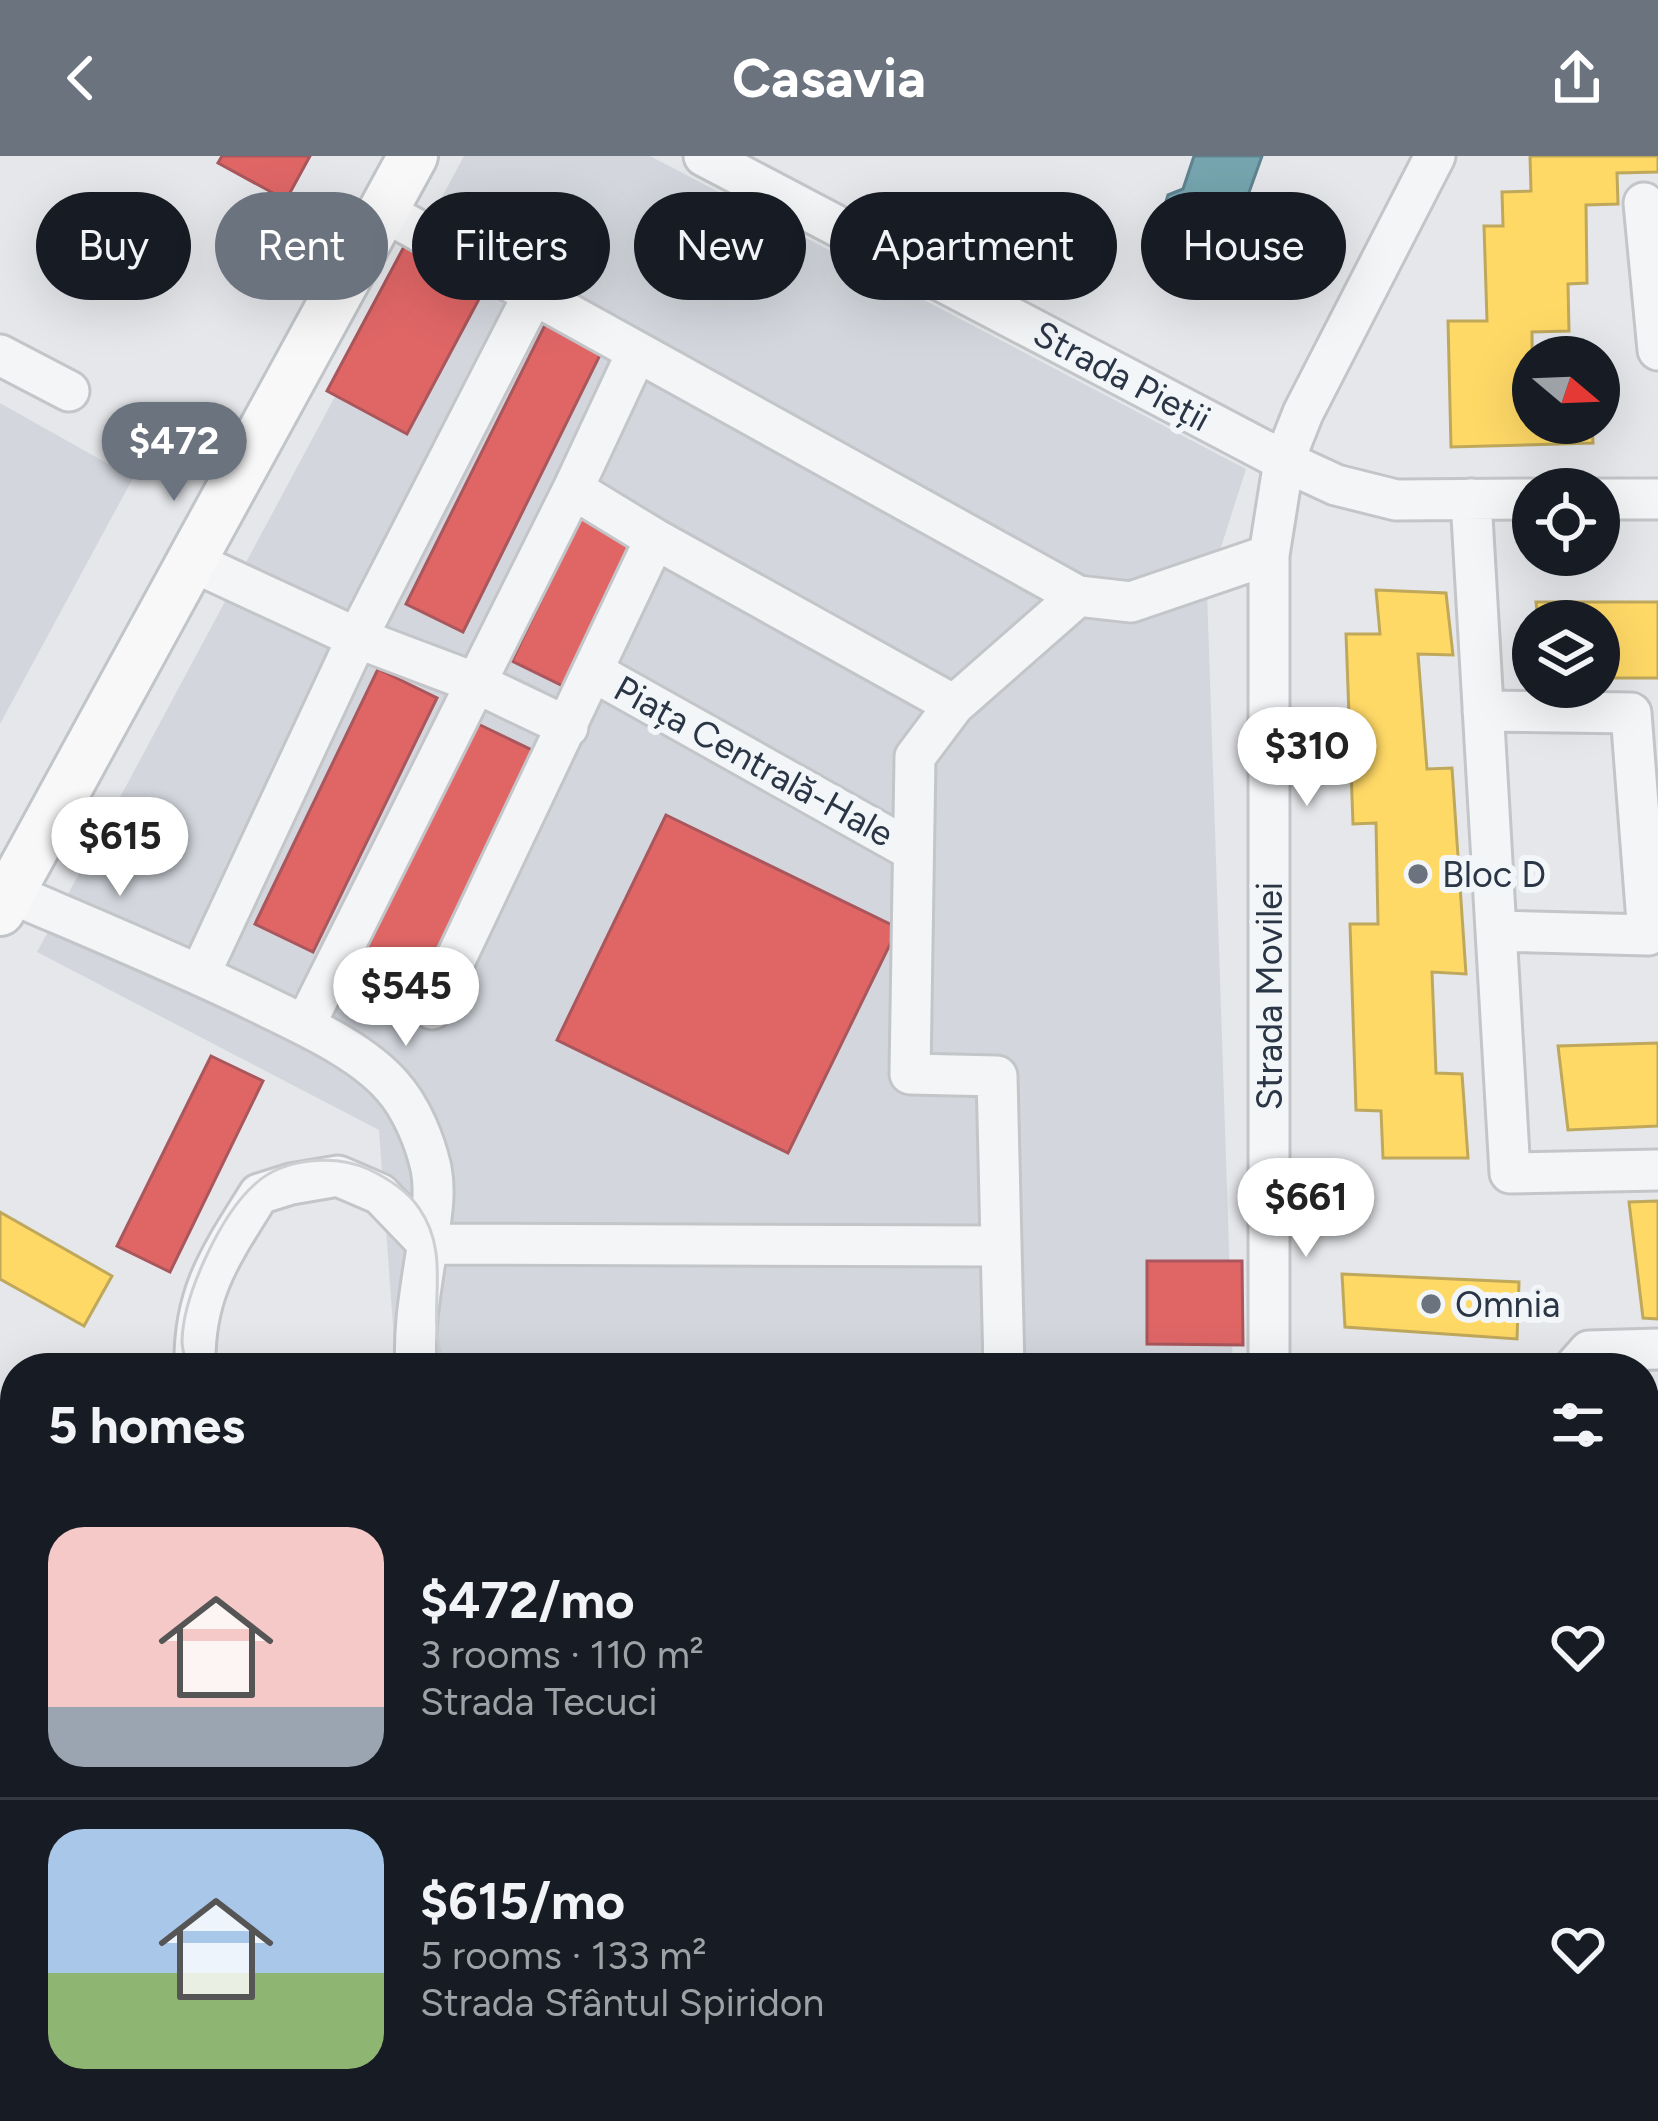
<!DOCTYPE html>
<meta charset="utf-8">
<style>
:root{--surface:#171b24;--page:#20242c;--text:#f1f3f6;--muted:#9ea1a6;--line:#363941;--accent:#6b737f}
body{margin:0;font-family:Figtree,sans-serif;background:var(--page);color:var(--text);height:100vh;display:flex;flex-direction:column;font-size:45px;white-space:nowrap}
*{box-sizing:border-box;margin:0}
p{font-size:39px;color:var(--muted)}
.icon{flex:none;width:66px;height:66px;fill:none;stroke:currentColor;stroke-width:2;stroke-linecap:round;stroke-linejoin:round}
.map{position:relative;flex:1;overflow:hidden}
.side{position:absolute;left:0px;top:1197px;width:1659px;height:768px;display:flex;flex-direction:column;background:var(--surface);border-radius:48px 48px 0 0;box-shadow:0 12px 48px #0002}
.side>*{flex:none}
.banner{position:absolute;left:36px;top:36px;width:1587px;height:108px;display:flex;gap:24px}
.needle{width:78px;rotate:109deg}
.buttons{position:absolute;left:1512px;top:180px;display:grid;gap:24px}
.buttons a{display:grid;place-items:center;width:108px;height:108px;border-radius:50%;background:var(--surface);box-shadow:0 12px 48px #0002;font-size:60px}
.price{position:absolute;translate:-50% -102px;padding:0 27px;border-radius:42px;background:#fff;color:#222;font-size:39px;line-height:78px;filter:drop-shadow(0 3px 6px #0008)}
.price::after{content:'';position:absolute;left:50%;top:72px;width:36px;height:27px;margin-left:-18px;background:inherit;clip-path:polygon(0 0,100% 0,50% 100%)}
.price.active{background:var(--accent);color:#fff}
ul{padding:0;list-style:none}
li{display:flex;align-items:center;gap:36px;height:300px;padding:0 48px}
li+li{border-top:3px solid var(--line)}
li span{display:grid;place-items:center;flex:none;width:336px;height:240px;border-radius:36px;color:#555}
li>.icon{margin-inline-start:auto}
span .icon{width:144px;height:144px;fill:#fffc;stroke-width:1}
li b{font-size:51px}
h2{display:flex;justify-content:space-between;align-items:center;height:144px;padding:0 48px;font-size:51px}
.tag{padding:0 42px;border-radius:54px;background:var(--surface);box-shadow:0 12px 48px #0002;font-size:42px;line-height:108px}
.tag.active{background:var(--accent);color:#fff}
header{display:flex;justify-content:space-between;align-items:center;height:156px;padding:0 48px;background:var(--accent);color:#fff;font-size:54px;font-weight:700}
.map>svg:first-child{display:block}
.built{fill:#d3d7dd}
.homes{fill:#ffd966;stroke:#bfa85c;stroke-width:3}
.shops{fill:#e06666;stroke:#a9575c;stroke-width:3}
.public{fill:#76a5af;stroke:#5f838f;stroke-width:3}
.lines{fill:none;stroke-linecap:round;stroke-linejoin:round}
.minor-casing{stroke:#c3c5c8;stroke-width:45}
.major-casing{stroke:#c1c4c8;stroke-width:54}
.minor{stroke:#f4f5f7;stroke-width:39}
.major{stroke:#f8f8f8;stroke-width:48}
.tram{stroke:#cdcfd2;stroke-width:3}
.poi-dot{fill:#6b737f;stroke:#f3f6f9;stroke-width:4.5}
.labels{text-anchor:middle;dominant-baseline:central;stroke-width:12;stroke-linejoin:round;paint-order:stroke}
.street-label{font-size:36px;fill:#2a3545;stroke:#f3f6f9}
.poi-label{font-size:36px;fill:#2a3545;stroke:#f3f6f9;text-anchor:start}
</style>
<header><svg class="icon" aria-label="back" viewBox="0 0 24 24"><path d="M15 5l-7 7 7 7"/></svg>Casavia<svg class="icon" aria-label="share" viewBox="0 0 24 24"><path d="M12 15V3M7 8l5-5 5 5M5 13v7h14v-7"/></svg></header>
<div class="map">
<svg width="1658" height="1965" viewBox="0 0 1658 1965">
<rect width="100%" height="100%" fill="#e5e7ea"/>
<path class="built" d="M 464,0 L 650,0 L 1246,313 L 1207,435 L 1233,1212 L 396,1212 L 379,974 L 37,796 Z
M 0,247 L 133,322 L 0,568 Z
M 1658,1744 L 1658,1965 L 1526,1965 L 1529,1950 L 1644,1950 L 1644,1791 Z
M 394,1950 L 758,1950 L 754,1965 L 392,1965 Z"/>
<path class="homes" d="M 1530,0 L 1658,0 L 1658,16 L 1617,17 L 1618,48 L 1586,49 L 1587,127 L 1568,128 L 1569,175 L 1532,176 L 1533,267 L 1592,267 L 1593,287 L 1451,291 L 1448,165 L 1487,165 L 1484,70 L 1503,70 L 1502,36 L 1531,35 Z
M 1376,434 L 1446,437 L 1453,499 L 1418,498 L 1427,613 L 1452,612 L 1466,818 L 1432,816 L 1436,917 L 1462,918 L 1468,1002 L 1383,1002 L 1381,955 L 1356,954 L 1350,768 L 1378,768 L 1376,667 L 1353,668 L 1346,478 L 1380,478 Z
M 1536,446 L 1658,446 L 1658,522 L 1599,522 L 1599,465 L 1538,465 Z
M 1658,887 L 1658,970 L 1568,974 L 1558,890 Z
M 1658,1045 L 1658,1163 L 1643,1162 L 1629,1046 Z
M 0,1056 L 112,1120 L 84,1170 L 0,1123 Z
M 1342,1118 L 1519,1126 L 1517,1183 L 1345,1171 Z
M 1644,1330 L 1658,1331 L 1658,1396 L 1644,1395 Z
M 0,1340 L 15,1341 L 15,1407 L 0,1406 Z
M 0,1467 L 15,1467 L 15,1539 L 0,1538 Z
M 0,1789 L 15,1794 L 15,1875 L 0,1871 Z"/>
<path class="shops" d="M 222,0 L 310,0 L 286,44 L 218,7 Z
M 407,85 L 487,128 L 407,278 L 327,235 Z
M 547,165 L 603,193 L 463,476 L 406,448 Z
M 582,359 L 639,387 L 569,533 L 512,505 Z
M 378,513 L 437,542 L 313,796 L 255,768 Z
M 476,567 L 536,596 L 418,841 L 358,811 Z
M 666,659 L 898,772 L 788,997 L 557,884 Z
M 211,900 L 263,925 L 170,1116 L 117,1090 Z
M 1147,1105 L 1242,1105 L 1243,1189 L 1147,1188 Z"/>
<path class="public" d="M 1194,0 L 1262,0 L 1243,53 L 1251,68 L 1241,93 L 1229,99 L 1209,125 L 1194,127 L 1176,121 L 1167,111 L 1166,77 L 1160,65 L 1168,39 L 1183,33 Z"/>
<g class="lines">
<g class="minor-casing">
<path id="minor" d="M 704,0 L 1284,305 L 1336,329 L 1396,344 L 1533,343
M 1644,47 L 1658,194
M 383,55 L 1078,440 L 1131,446 L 1269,399
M 0,199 L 69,235
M 573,333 L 655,383 L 954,549
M 1471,343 L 1510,1017 L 1658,1014
M 1599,343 L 1658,343
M 191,405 L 357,482 L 476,527 L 568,571
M 594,516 L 913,695
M 1483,555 L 1631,557 L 1648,779 L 1496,775
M 10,737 C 94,773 179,808 261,848 C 303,869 361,894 392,930 C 411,951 425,985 431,1012 C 436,1037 431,1061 428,1085 C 422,1127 413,1169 416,1212
M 200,818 L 357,482 L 533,139
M 432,853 L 655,383
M 305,869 L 573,333 L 637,196
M 195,1212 C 193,1137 221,1099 259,1038 L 291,1028 L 338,1020 L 380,1038 L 428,1088 L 1001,1090
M 1004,1212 L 997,920 L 910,918 L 915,601 L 954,549 L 1078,440
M 1269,1212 L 1269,399 L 1284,305 L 1303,257 L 1435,0
M 1574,1212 L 1589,1195 L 1658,1193
M 1644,1637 L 1658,1642
M 0,1698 L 15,1704
M 0,1938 L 15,1940
M 102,1950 L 178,1959 L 355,1965
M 775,1965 L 779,1950
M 1215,1965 L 1217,1950
M 1647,1965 L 1658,1898"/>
</g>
<g class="major-casing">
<path id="major" d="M 0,755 L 413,0
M 1644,1263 L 1658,1263
M 0,1290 L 15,1290"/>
</g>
<use href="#minor" class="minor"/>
<use href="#major" class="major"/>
<path class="tram" d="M 187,1212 C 185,1203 182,1193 182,1185 C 183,1139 221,1058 255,1028 C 283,1002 335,998 368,1013 C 387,1022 407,1034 419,1052 C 455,1104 423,1158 445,1212
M 1644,1272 L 1658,1272"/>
</g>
<g class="poi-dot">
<circle cx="1418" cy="718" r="12"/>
<circle cx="1431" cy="1148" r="12"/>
</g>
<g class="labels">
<g class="street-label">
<text transform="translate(1122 220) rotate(28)">Strada Pieții</text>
<text transform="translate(754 605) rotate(29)">Piața Centrală-Hale</text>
<text transform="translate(1269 840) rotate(-90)">Strada Movilei</text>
</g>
<g class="poi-label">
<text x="1442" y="718">Bloc D</text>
<text x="1455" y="1148">Omnia</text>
</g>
</g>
</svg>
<div class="buttons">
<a><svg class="needle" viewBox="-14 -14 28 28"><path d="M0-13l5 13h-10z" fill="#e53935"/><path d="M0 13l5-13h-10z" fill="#9ea1a6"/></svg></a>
<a><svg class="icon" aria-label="locate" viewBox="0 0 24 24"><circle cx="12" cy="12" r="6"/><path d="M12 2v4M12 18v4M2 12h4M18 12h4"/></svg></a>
<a><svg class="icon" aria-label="layers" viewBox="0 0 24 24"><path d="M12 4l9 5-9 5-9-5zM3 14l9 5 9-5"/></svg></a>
</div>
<b class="price active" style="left:174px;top:348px">$472</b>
<b class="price" style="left:1307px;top:653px">$310</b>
<b class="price" style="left:120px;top:743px">$615</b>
<b class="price" style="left:406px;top:893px">$545</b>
<b class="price" style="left:1306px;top:1104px">$661</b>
<div class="banner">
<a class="tag">Buy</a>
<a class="tag active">Rent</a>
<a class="tag">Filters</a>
<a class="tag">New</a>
<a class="tag">Apartment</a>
<a class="tag">House</a>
</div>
<section class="side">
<h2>5 homes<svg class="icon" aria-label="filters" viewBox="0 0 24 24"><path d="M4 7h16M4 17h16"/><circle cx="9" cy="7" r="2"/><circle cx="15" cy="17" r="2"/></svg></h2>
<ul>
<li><span style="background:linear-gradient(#f6c9c9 75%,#9aa5b1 0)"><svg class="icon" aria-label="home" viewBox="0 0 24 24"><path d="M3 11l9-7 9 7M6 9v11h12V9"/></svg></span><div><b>$472/mo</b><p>3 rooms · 110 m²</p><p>Strada Tecuci</p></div><svg class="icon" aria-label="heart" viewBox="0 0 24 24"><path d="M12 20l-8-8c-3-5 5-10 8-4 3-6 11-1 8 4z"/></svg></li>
<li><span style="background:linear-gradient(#a9c7e8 60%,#8fb573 0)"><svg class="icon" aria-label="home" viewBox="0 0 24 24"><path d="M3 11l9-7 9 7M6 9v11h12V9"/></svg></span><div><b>$615/mo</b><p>5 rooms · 133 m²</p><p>Strada Sfântul Spiridon</p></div><svg class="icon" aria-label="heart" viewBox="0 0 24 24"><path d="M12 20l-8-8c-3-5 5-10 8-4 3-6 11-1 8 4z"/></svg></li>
</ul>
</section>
</div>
